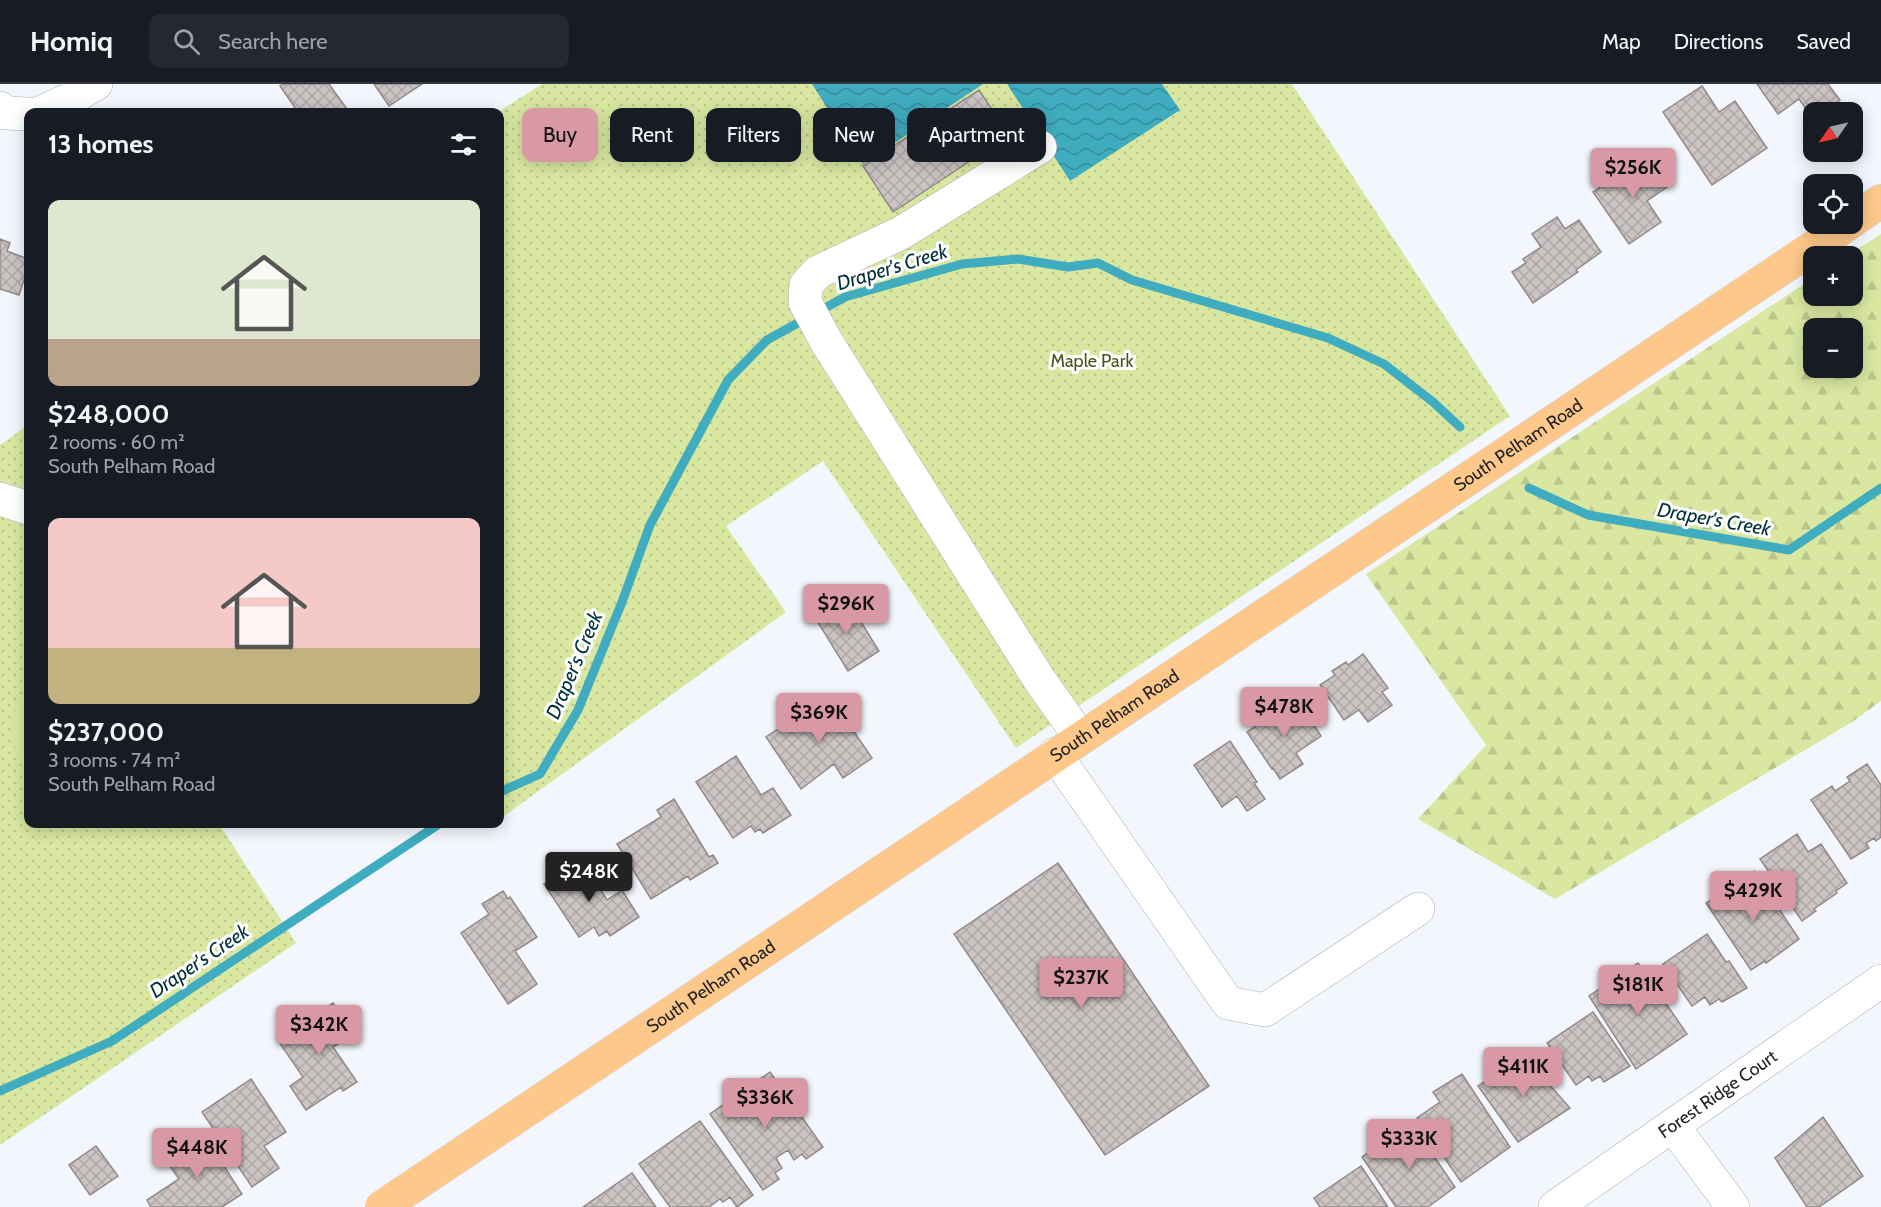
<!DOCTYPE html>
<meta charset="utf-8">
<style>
:root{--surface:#171b24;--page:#242831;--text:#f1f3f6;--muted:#9ea1a6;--line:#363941;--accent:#d999a4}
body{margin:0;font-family:Cabin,sans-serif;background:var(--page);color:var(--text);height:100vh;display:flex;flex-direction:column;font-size:22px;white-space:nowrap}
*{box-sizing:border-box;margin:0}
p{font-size:20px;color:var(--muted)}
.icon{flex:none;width:33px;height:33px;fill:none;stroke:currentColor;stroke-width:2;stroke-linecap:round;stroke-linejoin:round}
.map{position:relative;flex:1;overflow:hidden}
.panel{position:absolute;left:24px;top:24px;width:480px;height:720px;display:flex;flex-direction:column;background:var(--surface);border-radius:12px;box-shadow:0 3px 15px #0003}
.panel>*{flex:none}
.banner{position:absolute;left:522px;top:24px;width:570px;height:54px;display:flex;gap:12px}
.needle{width:39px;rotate:236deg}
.tools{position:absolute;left:1803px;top:18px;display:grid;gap:12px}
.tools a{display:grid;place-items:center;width:60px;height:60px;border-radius:12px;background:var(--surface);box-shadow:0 3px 15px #0003;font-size:30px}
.price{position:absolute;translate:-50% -51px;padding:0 14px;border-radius:6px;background:var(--accent);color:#111;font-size:20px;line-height:39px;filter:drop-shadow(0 2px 3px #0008)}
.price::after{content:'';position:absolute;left:50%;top:36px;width:18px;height:14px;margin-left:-9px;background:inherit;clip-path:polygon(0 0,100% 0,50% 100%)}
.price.active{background:#222;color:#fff}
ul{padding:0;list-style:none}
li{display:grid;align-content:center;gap:12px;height:318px;padding:0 24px}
li span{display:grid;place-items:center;height:186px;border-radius:12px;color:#555}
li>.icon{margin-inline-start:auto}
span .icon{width:108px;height:108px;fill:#fffc;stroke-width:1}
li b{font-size:26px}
h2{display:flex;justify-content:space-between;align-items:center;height:72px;padding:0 24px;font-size:26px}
.tag{padding:0 21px;border-radius:12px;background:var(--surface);box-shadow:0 3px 15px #0003;font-size:21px;line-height:54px}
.tag.active{background:var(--accent);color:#111}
header{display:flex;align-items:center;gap:36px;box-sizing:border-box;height:84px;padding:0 30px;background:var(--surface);border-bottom:2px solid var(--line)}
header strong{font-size:28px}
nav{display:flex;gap:33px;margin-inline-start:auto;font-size:21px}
.search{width:420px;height:54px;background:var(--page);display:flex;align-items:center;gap:15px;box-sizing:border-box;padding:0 21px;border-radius:12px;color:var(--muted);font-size:22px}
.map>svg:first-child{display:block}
.green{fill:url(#green-dots)}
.forest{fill:url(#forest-firs);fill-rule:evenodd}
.pitch{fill:#dae7a1}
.water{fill:url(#water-waves)}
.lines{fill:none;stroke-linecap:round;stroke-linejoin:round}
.stream{stroke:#40acbf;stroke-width:9}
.building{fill:url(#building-cross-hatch);stroke:#918a89;stroke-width:1.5}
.minor-casing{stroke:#acaeb4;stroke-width:34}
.major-casing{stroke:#d3d3d4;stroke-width:34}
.minor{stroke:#fff;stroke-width:33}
.major{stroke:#fdc88a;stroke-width:33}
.labels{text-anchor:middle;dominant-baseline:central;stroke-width:6;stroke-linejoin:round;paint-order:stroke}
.park-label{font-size:18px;fill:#4d551d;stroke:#fff}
.street-label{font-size:18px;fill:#232427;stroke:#fff}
.water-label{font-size:20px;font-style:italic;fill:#00323a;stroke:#fff}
</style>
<header>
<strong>Homiq</strong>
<div class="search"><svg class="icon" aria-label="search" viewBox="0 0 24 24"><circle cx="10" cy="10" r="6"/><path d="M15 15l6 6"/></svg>Search here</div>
<nav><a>Map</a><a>Directions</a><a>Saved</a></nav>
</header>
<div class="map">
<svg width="1881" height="1123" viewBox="0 0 1881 1123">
<defs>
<pattern id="green-dots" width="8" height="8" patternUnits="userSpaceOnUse" patternTransform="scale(1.5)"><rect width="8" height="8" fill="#dae7a1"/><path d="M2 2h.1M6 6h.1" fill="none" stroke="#bbc68b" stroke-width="1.8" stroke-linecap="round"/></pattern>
<pattern id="forest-firs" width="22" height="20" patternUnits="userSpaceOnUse" patternTransform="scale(1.5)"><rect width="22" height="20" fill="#dae7a1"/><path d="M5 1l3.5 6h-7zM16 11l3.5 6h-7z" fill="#bbc68b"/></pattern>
<pattern id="water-waves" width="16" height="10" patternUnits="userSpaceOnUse" patternTransform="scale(1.5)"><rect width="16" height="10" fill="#40acbf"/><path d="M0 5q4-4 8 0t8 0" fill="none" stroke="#358c9b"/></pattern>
<pattern id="building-cross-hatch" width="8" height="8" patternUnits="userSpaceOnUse" patternTransform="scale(1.5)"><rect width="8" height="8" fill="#ccc4c3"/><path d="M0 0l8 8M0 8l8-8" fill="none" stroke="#afa8a8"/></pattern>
</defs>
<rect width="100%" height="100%" fill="#f3f6fc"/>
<path class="green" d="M 542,0 L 1292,0 L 1510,332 L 1016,664 L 823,377 L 726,442 L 786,528 L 500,735 L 500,28 L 498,28 Z
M 28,341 L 28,740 L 219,740 L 296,859 L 0,1061 L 0,361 Z"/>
<path class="forest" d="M 1881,150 L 1881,617 L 1852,638 L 1555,815 L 1418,735 L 1486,661 L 1366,490 L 1813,194 L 1814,212 L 1852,212 L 1852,172 L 1847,172 ZM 1814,244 L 1852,244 L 1852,284 L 1814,284 Z"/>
<path class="pitch" d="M 28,609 L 28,689 L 23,684 L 13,658 L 15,624 Z"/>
<path class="water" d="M 812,0 L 983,0 L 863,80 Z
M 1007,0 L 1162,0 L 1180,26 L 1070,97 Z"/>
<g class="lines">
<path class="stream" d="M 1529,404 L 1588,431 L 1789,466 L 1881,404
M 500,708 L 540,690 L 578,626 L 622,518 L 650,441 L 728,296 L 767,256 L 845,213 L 962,180 L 1018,175 L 1068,183 L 1098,179 L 1132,196 L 1328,254 L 1384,280 L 1433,318 L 1460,343
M 0,1007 L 112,957 L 439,740"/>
</g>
<path class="building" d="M 283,0 L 329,0 L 349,28 L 298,28 L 280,2 Z
M 374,0 L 422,0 L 389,22 Z
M 1757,0 L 1828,0 L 1840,16 L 1822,28 L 1814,28 L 1813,35 L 1799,15 L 1778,30 Z
M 1702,2 L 1719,28 L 1735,17 L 1767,64 L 1712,101 L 1663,28 Z
M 979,6 L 1009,51 L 893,128 L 863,82 Z
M 1650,72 L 1670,101 L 1647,117 L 1661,138 L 1629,160 L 1593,108 L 1636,79 L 1637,81 Z
M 1557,133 L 1565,145 L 1579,136 L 1601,168 L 1576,186 L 1578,188 L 1533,219 L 1512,188 L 1526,179 L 1523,175 L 1541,163 L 1532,150 Z
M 0,155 L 10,159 L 7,167 L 28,175 L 28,184 L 19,211 L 0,205 Z
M 830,516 L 841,533 L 853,525 L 879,567 L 848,587 L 811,527 Z
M 1363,570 L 1388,604 L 1382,608 L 1392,621 L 1368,638 L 1359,626 L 1344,636 L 1320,601 L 1335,591 L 1332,587 L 1346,578 L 1348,581 Z
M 829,611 L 872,674 L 843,694 L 834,680 L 801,705 L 766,653 Z
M 1299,618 L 1321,652 L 1296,669 L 1303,680 L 1280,695 L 1273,684 L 1272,685 L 1247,648 L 1284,623 L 1286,626 Z
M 1230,657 L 1257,698 L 1254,699 L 1265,715 L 1247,727 L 1237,712 L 1222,723 L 1194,681 Z
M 736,672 L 761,711 L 773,704 L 791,731 L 763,749 L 760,745 L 755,748 L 751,742 L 733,754 L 696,698 Z
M 1867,680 L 1881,701 L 1881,753 L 1876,757 L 1874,754 L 1866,759 L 1869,764 L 1851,775 L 1811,716 L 1832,702 L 1835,707 L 1850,697 L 1847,693 Z
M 674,715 L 709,773 L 713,771 L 718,779 L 690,796 L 688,792 L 651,815 L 617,760 L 661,733 L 657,726 Z
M 1797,750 L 1808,768 L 1821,760 L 1847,799 L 1836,807 L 1837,809 L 1814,825 L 1816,827 L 1802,837 L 1760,775 Z
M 581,776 L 607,816 L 622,806 L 639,833 L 610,852 L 607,847 L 599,852 L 594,843 L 579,853 L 544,800 Z
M 1058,779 L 1209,1002 L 1105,1071 L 954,850 Z
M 1754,787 L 1799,855 L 1766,879 L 1765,877 L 1751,886 L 1706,819 L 1722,809 L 1726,815 L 1742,805 L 1737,798 Z
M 503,807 L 508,815 L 510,813 L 537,853 L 515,867 L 537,900 L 508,920 L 461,849 L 489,830 L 482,820 Z
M 1707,850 L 1726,878 L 1729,877 L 1747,904 L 1722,918 L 1719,915 L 1710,921 L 1705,913 L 1692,922 L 1663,880 Z
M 1638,879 L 1687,950 L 1636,985 L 1589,912 Z
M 333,919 L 354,950 L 333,963 L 357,998 L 343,1007 L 341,1003 L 306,1026 L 290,1002 L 303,993 L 277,955 Z
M 1593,928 L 1630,982 L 1604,998 L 1600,992 L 1592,997 L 1589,992 L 1576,1001 L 1547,959 Z
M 1523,971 L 1570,1024 L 1518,1058 L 1478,1002 Z
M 770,988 L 823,1063 L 806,1075 L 802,1070 L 794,1076 L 788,1066 L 776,1074 L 782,1084 L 775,1089 L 779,1095 L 763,1106 L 710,1030 Z
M 1462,990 L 1510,1063 L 1461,1098 L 1417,1034 L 1440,1018 L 1433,1008 Z
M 251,995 L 286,1048 L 264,1062 L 279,1084 L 252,1103 L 202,1028 Z
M 1823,1033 L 1863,1092 L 1819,1123 L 1807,1123 L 1775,1074 Z
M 700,1037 L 753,1111 L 737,1123 L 730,1113 L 723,1118 L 720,1115 L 709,1123 L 670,1123 L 639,1080 Z
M 1411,1039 L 1455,1103 L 1428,1123 L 1396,1123 L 1362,1073 Z
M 203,1050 L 242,1110 L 222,1123 L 151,1123 L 147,1116 L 179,1095 L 165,1075 Z
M 96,1062 L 118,1092 L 90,1111 L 69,1081 Z
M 1361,1082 L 1388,1123 L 1320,1123 L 1314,1114 Z
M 632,1089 L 656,1123 L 583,1123 Z"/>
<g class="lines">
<g class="minor-casing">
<g id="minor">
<path d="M 0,24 L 5,29 L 28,30"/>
<path d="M 42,28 L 68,16 L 96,0"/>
<path d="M 1040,63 L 901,149 L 818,188 L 806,201 L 805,218 L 826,257 L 1039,595 L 1080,653"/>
<path d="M 0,415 L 28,424"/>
<path d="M 1055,670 L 1228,919 L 1265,926 L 1418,825"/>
<path d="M 1673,1042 L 1733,1123"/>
<path id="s1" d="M 1555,1123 L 1881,897"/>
</g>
</g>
<g class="major-casing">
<g id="major">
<path d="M 1852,137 L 1881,117"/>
<path id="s2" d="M 382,1123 L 1848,140"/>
</g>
</g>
<use href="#minor" class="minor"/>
<use href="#major" class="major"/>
</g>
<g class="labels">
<g class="park-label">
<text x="1092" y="277">Maple Park</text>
</g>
<g class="street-label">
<text stroke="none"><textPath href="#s2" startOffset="1368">South Pelham Road</textPath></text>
<text stroke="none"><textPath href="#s2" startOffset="882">South Pelham Road</textPath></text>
<text stroke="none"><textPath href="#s2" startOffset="396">South Pelham Road</textPath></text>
<text stroke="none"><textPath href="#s1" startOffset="198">Forest Ridge Court</textPath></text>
</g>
<g class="water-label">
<text transform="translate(892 183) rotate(-17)">Draper's Creek</text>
<text transform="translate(1714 435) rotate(10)">Draper's Creek</text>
<text transform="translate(574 581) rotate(-67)">Draper's Creek</text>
<text transform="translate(199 877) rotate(-34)">Draper's Creek</text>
</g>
</g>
</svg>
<div class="tools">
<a><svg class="needle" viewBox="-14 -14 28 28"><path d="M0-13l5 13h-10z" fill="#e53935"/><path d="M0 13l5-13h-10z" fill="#9ea1a6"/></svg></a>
<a><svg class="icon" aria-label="locate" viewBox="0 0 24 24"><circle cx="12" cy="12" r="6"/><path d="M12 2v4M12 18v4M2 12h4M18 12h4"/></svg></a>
<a>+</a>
<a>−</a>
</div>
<b class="price" style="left:1633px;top:115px">$256K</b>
<b class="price" style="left:846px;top:551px">$296K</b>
<b class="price" style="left:1284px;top:654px">$478K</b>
<b class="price" style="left:819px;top:660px">$369K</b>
<b class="price active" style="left:589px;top:819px">$248K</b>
<b class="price" style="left:1753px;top:838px">$429K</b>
<b class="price" style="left:1081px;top:925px">$237K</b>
<b class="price" style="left:1638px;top:932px">$181K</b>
<b class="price" style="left:319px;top:972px">$342K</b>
<b class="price" style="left:1523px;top:1014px">$411K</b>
<b class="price" style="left:765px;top:1045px">$336K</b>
<b class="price" style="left:1409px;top:1086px">$333K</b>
<b class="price" style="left:197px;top:1095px">$448K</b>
<div class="banner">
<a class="tag active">Buy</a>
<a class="tag">Rent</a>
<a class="tag">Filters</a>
<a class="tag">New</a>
<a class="tag">Apartment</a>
</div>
<section class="panel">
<h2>13 homes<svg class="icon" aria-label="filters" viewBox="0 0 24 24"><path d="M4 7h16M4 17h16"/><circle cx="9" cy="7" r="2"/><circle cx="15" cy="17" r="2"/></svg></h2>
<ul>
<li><span style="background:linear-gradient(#dfe7d0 75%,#b9a48a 0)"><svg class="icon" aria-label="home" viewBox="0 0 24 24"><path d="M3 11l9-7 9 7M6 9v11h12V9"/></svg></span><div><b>$248,000</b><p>2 rooms · 60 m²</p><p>South Pelham Road</p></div></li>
<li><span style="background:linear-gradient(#f6c9c9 70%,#c2b280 0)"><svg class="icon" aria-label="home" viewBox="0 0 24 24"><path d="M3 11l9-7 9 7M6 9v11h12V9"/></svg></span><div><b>$237,000</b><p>3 rooms · 74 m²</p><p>South Pelham Road</p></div></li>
</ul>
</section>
</div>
